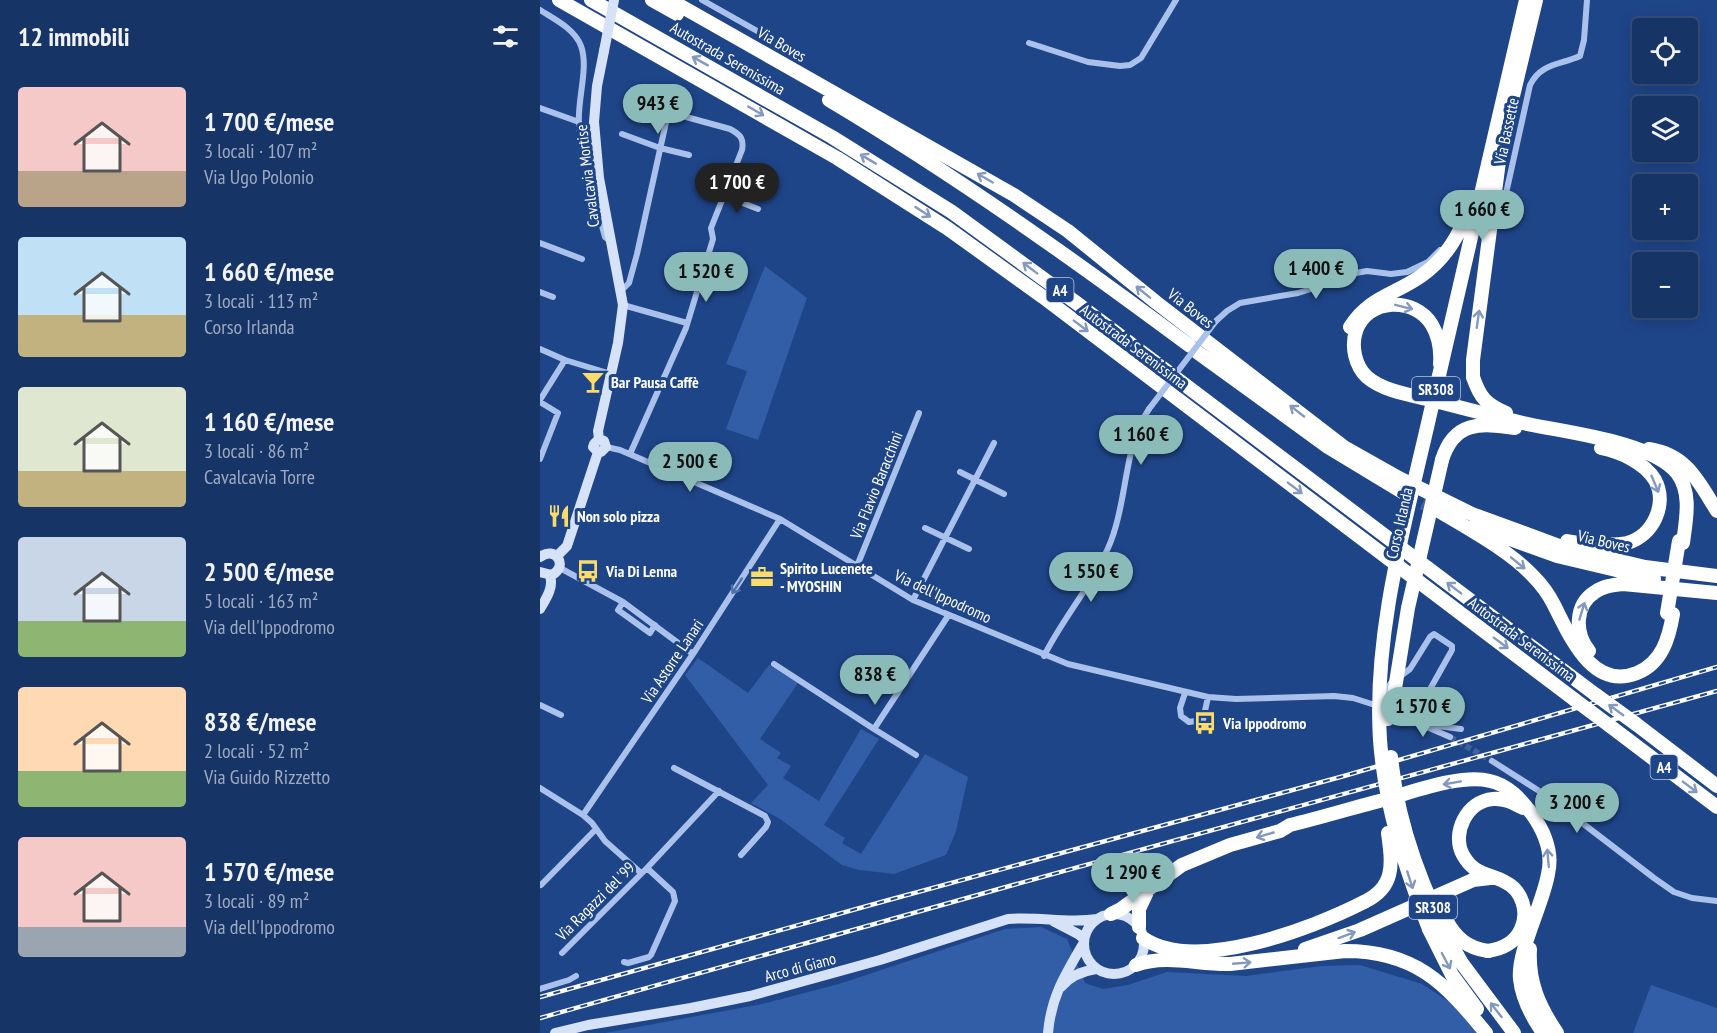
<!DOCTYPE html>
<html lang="it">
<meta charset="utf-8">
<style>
:root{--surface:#173467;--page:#203c6d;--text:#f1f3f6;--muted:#9eaac0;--line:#364f7b;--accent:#8bbbb9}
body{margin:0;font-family:"PT Sans Narrow",sans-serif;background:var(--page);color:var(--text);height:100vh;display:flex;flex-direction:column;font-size:22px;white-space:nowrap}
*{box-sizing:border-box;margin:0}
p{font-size:20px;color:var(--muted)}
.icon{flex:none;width:33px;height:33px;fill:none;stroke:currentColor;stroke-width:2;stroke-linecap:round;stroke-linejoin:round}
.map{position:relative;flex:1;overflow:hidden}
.side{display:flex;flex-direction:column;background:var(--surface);width:540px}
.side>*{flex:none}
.fabs{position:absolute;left:1092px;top:18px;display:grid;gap:12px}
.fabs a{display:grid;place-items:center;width:66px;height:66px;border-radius:6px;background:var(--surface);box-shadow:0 3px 15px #0003,0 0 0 2px var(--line);font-size:30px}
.price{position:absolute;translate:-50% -51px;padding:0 14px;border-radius:21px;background:var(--accent);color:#111;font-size:20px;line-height:39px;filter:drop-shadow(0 2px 3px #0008)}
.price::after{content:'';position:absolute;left:50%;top:36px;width:18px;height:14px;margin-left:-9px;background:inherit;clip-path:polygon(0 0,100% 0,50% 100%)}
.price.on{background:#222;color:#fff}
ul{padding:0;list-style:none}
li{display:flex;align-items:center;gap:18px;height:150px;padding:0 18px}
li span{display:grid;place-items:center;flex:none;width:168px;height:120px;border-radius:6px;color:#555}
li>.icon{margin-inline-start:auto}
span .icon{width:72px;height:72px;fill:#fffc;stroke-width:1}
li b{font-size:26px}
h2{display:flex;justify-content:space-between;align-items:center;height:72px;padding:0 18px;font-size:26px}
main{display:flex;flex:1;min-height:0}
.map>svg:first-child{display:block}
.green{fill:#325da7}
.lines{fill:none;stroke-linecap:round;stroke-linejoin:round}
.street-tunnel{stroke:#41619b;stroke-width:6;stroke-dasharray:6 3;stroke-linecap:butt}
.highway-tunnel{stroke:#41619b;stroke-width:14;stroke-dasharray:14 7;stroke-linecap:butt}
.street{stroke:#aac2eb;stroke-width:6}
.secondary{stroke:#d6e2f8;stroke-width:10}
.highway{stroke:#fff;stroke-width:14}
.rail-casing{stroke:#fff;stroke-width:4.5}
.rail{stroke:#1f4589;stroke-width:2;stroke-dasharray:7;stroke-linecap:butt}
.street-bridge{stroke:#aac2eb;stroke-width:6}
.secondary-bridge{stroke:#d6e2f8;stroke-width:10}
.highway-bridge{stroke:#fff;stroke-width:14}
.oneway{stroke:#8499be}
.oneway2{stroke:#5071ab}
.labels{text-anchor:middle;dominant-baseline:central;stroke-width:6;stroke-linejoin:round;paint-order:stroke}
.shield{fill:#1f4589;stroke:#bcc7dc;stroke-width:1.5}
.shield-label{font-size:15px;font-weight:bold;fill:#fff}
.street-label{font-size:16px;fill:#fff;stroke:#1f4589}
.poi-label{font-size:16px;font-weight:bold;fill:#fff;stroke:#1f4589;text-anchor:start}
</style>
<main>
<section class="side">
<h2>12 immobili<svg class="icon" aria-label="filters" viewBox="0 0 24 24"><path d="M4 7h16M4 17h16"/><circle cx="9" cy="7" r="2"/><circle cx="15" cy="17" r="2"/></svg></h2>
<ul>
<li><span style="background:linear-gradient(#f6c9c9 70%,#b9a48a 0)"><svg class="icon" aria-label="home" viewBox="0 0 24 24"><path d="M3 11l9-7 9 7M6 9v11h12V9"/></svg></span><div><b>1 700 €/mese</b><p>3 locali · 107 m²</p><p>Via Ugo Polonio</p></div></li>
<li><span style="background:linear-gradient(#bfe0f5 65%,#c2b280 0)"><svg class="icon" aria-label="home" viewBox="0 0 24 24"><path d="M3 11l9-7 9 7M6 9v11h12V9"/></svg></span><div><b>1 660 €/mese</b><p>3 locali · 113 m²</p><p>Corso Irlanda</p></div></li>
<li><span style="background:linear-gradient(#dfe7d0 70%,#c2b280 0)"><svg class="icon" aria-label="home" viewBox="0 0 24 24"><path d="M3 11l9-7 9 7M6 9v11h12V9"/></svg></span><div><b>1 160 €/mese</b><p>3 locali · 86 m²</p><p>Cavalcavia Torre</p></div></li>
<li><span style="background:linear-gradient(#c9d6e8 70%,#8fb573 0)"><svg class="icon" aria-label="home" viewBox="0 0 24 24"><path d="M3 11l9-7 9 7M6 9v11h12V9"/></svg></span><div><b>2 500 €/mese</b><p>5 locali · 163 m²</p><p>Via dell'Ippodromo</p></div></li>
<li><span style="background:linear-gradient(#ffd9b3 70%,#8fb573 0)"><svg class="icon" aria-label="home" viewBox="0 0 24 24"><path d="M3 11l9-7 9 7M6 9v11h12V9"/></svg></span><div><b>838 €/mese</b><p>2 locali · 52 m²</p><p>Via Guido Rizzetto</p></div></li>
<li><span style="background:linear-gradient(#f6c9c9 75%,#9aa5b1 0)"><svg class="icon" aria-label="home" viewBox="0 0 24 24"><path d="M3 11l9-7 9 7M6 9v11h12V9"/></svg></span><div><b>1 570 €/mese</b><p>3 locali · 89 m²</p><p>Via dell'Ippodromo</p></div></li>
</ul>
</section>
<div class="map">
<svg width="1177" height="1033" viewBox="0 0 1177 1033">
<rect width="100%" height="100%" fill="#1f4589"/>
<path class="green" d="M 225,266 L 267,298 L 218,440 L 186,429 L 207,371 L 186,364 Z
M 158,658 L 208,693 L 229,665 L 258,683 L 220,739 L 241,753 L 237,758 L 251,766 L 243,778 L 279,801 L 321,729 L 339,739 L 284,825 L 305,838 L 302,843 L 321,854 L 385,754 L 428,777 L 416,831 L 406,855 L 354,874 L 319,870 L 302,865 L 240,819 L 211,803 L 228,785 L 145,675 Z
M 501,927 L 527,939 L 545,983 L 563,989 L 588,985 L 627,972 L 706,976 L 781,966 L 820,965 L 882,984 L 914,1005 L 939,1033 L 65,1033 L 222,1004 L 299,984 L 465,929 Z
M 1111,985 L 1177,1008 L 1177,1033 L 1093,1033 Z"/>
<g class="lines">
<path class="street-tunnel" d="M 910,737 L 952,761"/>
<path class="highway-tunnel" d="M 864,493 L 894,508"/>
<path class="street" d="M 162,0 L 242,45
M 0,10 C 14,19 35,29 41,46 C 49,68 37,100 39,124 C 43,163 55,200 65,237 L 69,240
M 489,43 L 548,62 L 580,66 L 590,65 L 601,58 L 636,0
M 0,108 L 39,122
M 82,134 L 120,148 L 149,155
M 185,196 L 218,209
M 933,230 L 949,227 L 961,216 L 990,85 C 1001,63 1020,65 1040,56 L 1044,40 L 1047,0
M 0,243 L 42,259
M 81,291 L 89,283 L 97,254 L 132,95
M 0,292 L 13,297
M 83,305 L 147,323
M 676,321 L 687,311 L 700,303 L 758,293 L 787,284 L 816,273 L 827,271 L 851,274 L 867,272 L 888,262 L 900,250
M 0,349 L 25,360 L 71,374
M 0,400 L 25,360
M 0,402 L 18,413 L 0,459
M 66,447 L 80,450 L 240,519 L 373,600 L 528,664 L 668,697 L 696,699 L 794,696 L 813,698 L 838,706
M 90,454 L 146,328 L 173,239 L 171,228 L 202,150 C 204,139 201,135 190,129 L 128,112
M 420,472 L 464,494
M 385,528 L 429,549
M 317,566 L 379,413
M 20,568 L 83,602 L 153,654
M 373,600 L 454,443
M 83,602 L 78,610 L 110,633 L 115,625
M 504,656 C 524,616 555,582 571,541 C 588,498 583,448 609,409
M 234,664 L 334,729 L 408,616
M 645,693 L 640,708 L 641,716 L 649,722 L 663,720 L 668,697
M 843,695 L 851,683 L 870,669 L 890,637 L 894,634 L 912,646 L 912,650 L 875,716 L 898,726 L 921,729
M 0,705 L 21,715
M 850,711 L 910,737
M 334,729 L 376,755
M 952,761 L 1007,796 L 1114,878 L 1134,892 L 1152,898 L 1177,901
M 134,768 L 225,816 L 228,822 L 226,827 L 201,855
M 0,788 L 43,815 L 52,823 L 65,841 L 101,873
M 43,815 L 155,651 L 240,519
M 1,885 L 56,829
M 22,953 L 107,868 L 179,791
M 84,962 L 88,963 L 109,957 L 111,955 L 135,901 L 133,892 L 107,868
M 0,989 L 29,980 L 36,976"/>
<path class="secondary" d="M 58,452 L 53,447 L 54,444 L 59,439 L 58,431 L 78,343 L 83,305 L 59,178 L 54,122 L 57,86 L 64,51
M 17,556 L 27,546 L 58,452 L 61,452 L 66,447 L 64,441 L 59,439
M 0,557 C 15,545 29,566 12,575 L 0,572
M 0,609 C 6,599 14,587 10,576
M544 944a30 30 0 1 1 60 0a30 30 0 1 1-60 0Z
M 513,921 L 538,934 L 544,939
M 521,987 C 530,976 543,971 556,969
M 15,1033 L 48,1025 L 151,1008 L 210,996 L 340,960 L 468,919 C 498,916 528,924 557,919
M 508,1033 C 511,997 525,975 543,944"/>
<path class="highway" d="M 19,0 L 297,158 L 407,228 L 503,297 L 1035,700
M 51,0 L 292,137 L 412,212 L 538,304 L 1056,695
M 112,0 L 137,14
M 130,0 L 474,195 L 528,231 L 617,303 L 804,447 L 859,478 L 932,514 L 1022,547 L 1105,567 L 1177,576
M 289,100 C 415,175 533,259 650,346
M 961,146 L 996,0
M 657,352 L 788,447 L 864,493
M 900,364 C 901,351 899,337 892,325 C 875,296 827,298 816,331 C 811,346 815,366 827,377 C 843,391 870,395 891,400 C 922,408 952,416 983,423 C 1022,432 1112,441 1137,473 C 1152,493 1146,519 1143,543
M 933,377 C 940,398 946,404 966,413
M 1109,449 C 1147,455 1158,481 1177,511
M 902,460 C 914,421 940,423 975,428
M 894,508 C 925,527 969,550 993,576 C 1001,584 1009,595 1014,605 C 1030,636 1052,691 1097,673 C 1122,663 1129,638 1133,614
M 934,526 L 1017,556 L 1114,579
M 1027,541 C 1042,544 1073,546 1087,543 C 1113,536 1128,504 1115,480 C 1104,462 1080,452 1061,448
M 1049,651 C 1035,634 1034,605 1055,592 C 1063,586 1073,585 1083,584 L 1177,593
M 1096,724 L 1177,786
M 1070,726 L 1177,807
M 571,914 L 581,909 L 642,865 L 690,845 L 740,831 L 750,825 C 783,817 815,807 847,799 C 876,791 921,774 950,781 C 969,785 981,800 992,814 C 1004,831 1013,853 1008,874 C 1003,904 977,952 980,979 C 982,999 992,1017 1003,1033
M 599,927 L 599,909 L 607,892
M 889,929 L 912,975 L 937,1009
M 603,938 C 655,974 773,928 824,902
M 765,949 L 820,930 L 933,880 L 950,878
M 990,949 C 988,982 999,1006 1017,1033
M 948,951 C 961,949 975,943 981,929 C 989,912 982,890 965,882 C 948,873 934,875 923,855 C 911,833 927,801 953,799 C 964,798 973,803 983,808
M 921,962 L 974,1033
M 596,965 C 627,954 658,965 690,964 L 805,951 C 875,951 905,983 946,1033"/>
<g class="rail-casing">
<path id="rail" d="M 0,997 L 345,901 L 804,776 L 1177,667
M 0,1018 L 466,887 L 1177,691"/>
</g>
<use href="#rail" class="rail"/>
<path class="street-bridge" d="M 609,409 L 676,321"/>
<path class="secondary-bridge" d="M 64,51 L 74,0"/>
<path class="highway-bridge" d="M 810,327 C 829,297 854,295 881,276 C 907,258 920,233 931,205
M 933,377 L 933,360 L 961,146
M 1127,613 L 1139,541
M 1056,695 L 1096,724
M 1035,700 L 1070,726
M 848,719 L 853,701 L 868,608 L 902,460
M 851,757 C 858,829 886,899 921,962
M 824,902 C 856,887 852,863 848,833
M 906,920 C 916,938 927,948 948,951
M 889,929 C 865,868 845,807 840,740 C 833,630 867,517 891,410 C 923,274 954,137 986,0"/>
</g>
<defs><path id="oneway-shaft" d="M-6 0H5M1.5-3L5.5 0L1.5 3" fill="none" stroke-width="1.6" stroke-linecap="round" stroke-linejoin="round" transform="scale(1.5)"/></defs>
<g class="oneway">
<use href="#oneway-shaft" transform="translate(160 61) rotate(-151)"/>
<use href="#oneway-shaft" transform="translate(216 111) rotate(30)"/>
<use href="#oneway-shaft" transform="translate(328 159) rotate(-149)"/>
<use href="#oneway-shaft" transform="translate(445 178) rotate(-150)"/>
<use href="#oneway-shaft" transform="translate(383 212) rotate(33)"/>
<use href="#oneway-shaft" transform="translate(490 268) rotate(-143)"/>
<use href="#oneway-shaft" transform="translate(603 292) rotate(-141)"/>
<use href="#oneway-shaft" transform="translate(864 307) rotate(14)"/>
<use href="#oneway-shaft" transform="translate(938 319) rotate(-82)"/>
<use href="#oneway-shaft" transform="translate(541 326) rotate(37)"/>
<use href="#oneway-shaft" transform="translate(757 411) rotate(-142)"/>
<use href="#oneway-shaft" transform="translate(1115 484) rotate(67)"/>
<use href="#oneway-shaft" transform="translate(755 488) rotate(37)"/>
<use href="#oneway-shaft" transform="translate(978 563) rotate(39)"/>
<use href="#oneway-shaft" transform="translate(914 588) rotate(-143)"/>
<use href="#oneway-shaft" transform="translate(1042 611) rotate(-73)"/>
<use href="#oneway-shaft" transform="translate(961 643) rotate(37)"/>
<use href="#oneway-shaft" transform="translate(1076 710) rotate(-144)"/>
<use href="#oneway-shaft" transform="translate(912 783) rotate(170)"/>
<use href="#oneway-shaft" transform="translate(1150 787) rotate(37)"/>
<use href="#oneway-shaft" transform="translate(725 835) rotate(164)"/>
<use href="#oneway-shaft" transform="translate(1008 858) rotate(-95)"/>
<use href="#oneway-shaft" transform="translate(870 880) rotate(72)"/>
<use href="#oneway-shaft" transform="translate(807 935) rotate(-20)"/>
<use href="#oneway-shaft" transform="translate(906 961) rotate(62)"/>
<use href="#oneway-shaft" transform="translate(702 963) rotate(-5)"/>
<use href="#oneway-shaft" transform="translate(956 1010) rotate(-128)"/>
</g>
<use class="oneway2" href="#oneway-shaft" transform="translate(197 586) rotate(123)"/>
<defs>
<g id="bar-bare" transform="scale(1.8)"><path d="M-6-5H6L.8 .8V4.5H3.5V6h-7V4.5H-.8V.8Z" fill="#f9dc6a" stroke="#1f4589" stroke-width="2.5" paint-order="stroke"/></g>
<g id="restaurant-bare" transform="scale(1.8)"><path d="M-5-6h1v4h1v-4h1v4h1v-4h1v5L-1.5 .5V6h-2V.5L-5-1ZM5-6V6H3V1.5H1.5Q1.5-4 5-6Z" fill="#f9dc6a" stroke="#1f4589" stroke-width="2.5" paint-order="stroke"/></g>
<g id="bus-bare" transform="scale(1.8)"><path d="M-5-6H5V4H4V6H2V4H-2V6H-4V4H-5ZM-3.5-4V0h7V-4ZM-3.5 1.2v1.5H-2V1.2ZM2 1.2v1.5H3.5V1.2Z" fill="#f9dc6a" stroke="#1f4589" stroke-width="2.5" paint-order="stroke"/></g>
<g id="office-bare" transform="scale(1.8)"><path d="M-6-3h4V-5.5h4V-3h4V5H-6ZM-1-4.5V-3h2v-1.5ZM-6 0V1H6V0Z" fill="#f9dc6a" stroke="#1f4589" stroke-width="2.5" paint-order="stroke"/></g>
</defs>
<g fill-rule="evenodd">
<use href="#bar-bare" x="53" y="382"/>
<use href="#restaurant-bare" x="19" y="516"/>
<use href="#bus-bare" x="48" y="571"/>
<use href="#office-bare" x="222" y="577"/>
<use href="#bus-bare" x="665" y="723"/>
</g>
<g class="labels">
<g class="shield">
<rect x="506.5" y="278" width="27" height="24" rx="4.5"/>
<rect x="872" y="377" width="48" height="24" rx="4.5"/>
<rect x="1110.5" y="755" width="27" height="24" rx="4.5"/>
<rect x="869" y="895" width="48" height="24" rx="4.5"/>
</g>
<g class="shield-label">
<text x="520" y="290">A4</text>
<text x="896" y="389">SR308</text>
<text x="1124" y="767">A4</text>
<text x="893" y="907">SR308</text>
</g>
<g class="street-label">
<text transform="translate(242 44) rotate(30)">Via Boves</text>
<text transform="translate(188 58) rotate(30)">Autostrada Serenissima</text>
<text transform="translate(966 131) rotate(-78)">Via Bassette</text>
<text transform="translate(47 176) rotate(-97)">Cavalcavia Mortise</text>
<text transform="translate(651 308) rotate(38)">Via Boves</text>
<text transform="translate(594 346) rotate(37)">Autostrada Serenissima</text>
<text transform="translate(336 485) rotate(-68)">Via Flavio Baracchini</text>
<text transform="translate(859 523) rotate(-77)">Corso Irlanda</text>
<text transform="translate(1064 541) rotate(13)">Via Boves</text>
<text transform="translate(403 596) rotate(25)">Via dell'Ippodromo</text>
<text transform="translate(982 639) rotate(37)">Autostrada Serenissima</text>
<text transform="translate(132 661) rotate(-56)">Via Astorre Lanari</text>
<text transform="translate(55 901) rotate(-45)">Via Ragazzi del '99</text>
<text transform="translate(260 967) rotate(-15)">Arco di Giano</text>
</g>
<g class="poi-label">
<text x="71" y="382">Bar Pausa Caffè</text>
<text x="37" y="516">Non solo pizza</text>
<text x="240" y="568">Spirito Lucenete<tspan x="240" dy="18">- MYOSHIN</tspan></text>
<text x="66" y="571">Via Di Lenna</text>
<text x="683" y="723">Via Ippodromo</text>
</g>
</g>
</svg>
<div class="fabs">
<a><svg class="icon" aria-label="locate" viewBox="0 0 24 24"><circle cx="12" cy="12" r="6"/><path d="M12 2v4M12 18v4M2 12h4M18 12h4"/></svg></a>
<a><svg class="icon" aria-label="layers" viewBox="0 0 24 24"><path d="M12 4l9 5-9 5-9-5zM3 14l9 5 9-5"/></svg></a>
<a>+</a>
<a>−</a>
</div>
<b class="price" style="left:118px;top:135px">943 €</b>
<b class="price on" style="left:197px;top:214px">1 700 €</b>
<b class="price" style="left:942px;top:241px">1 660 €</b>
<b class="price" style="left:776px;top:300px">1 400 €</b>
<b class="price" style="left:166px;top:303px">1 520 €</b>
<b class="price" style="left:601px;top:466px">1 160 €</b>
<b class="price" style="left:150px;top:493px">2 500 €</b>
<b class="price" style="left:551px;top:603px">1 550 €</b>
<b class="price" style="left:335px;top:706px">838 €</b>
<b class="price" style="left:883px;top:738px">1 570 €</b>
<b class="price" style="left:1037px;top:834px">3 200 €</b>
<b class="price" style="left:593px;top:904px">1 290 €</b>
</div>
</main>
